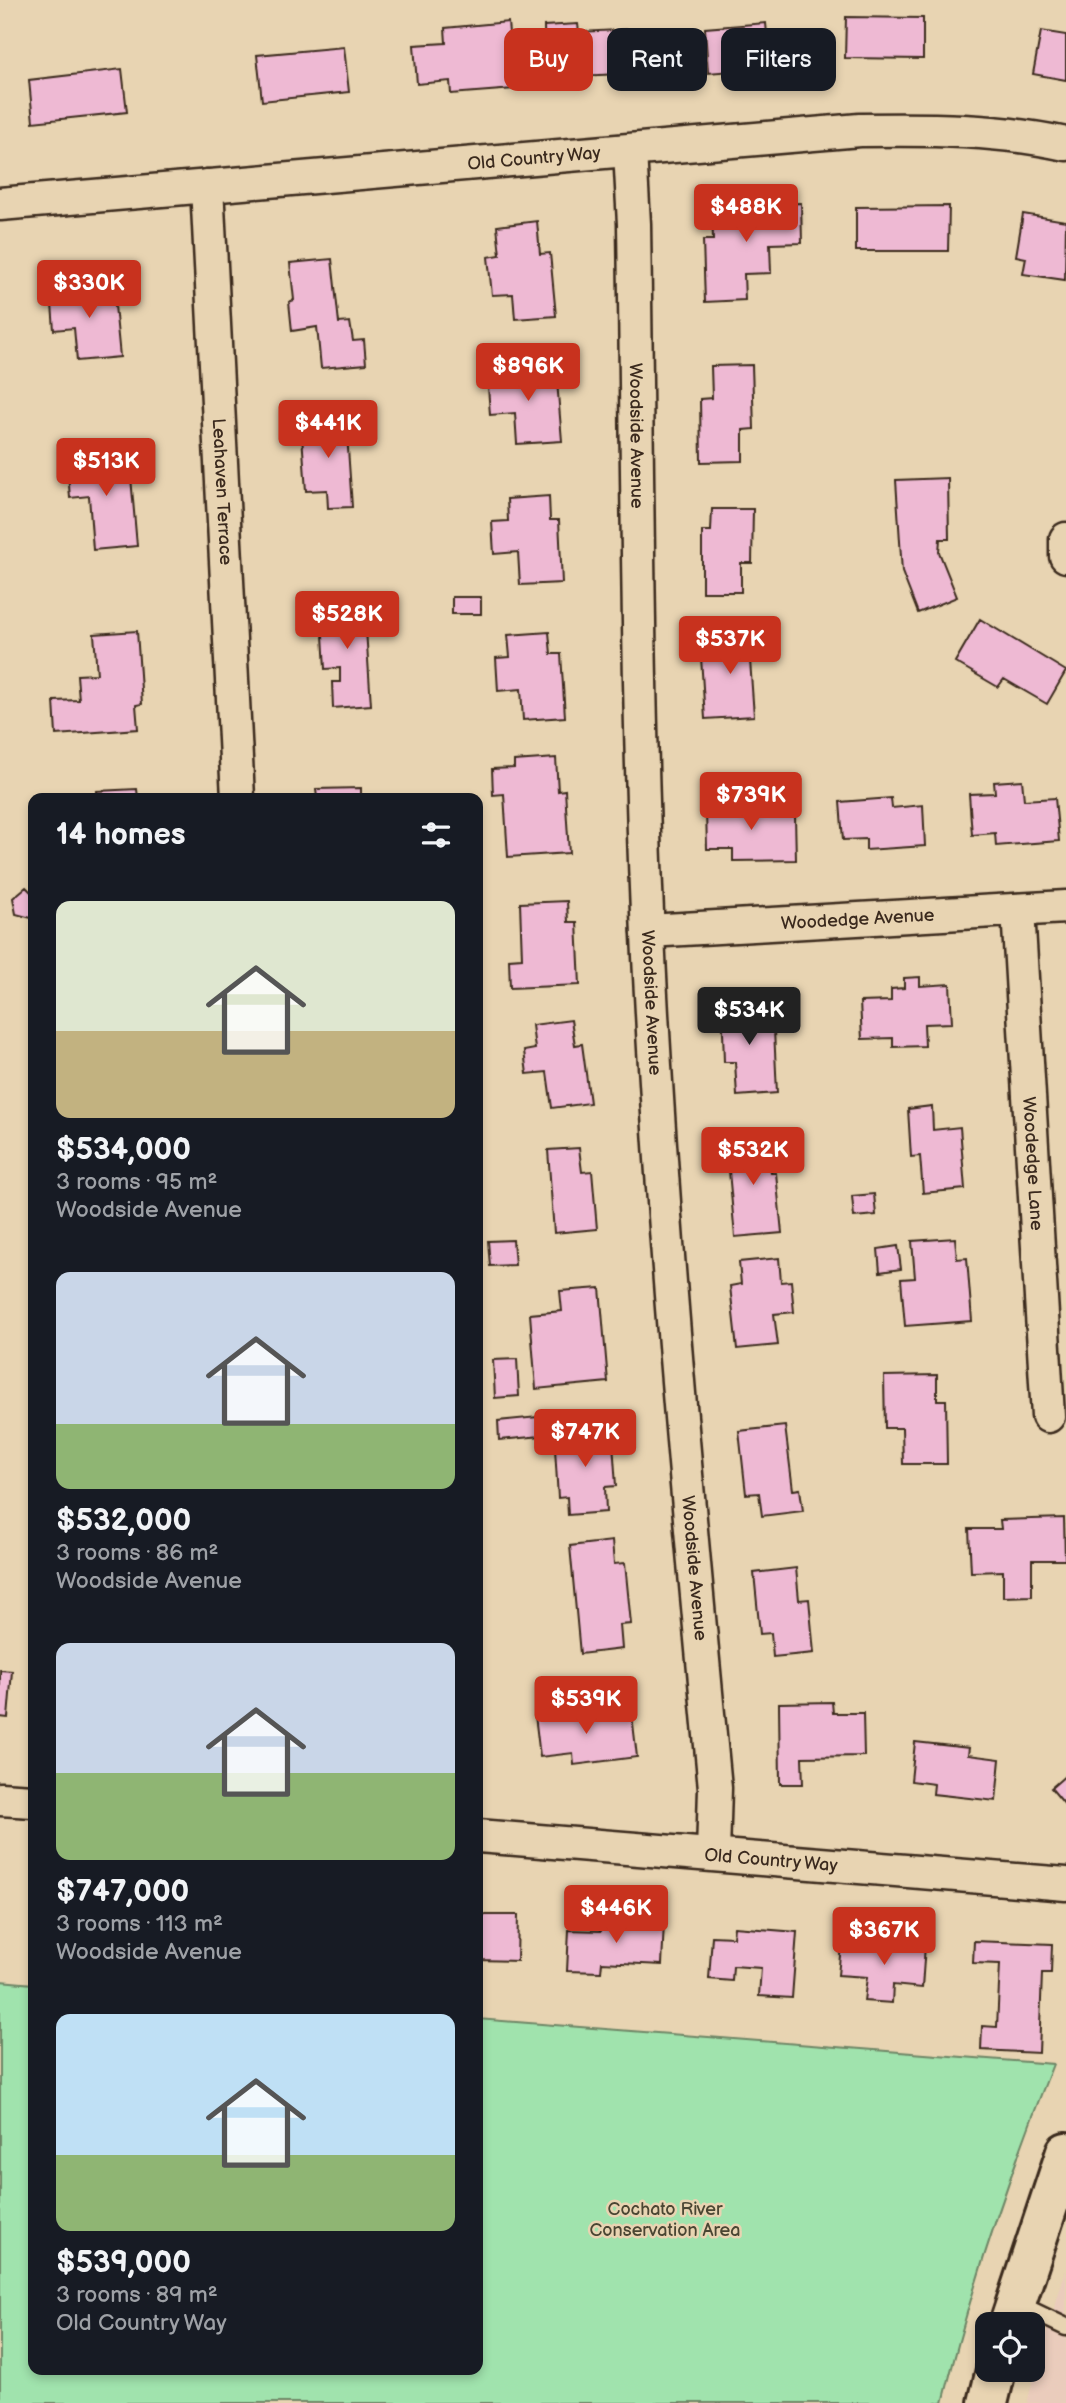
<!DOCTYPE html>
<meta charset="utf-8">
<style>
:root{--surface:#171b24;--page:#242831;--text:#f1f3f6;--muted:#9ea1a6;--accent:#c8321e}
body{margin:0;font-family:"Balsamiq Sans",sans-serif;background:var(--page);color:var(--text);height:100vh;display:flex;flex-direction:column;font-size:26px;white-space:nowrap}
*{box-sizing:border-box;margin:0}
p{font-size:23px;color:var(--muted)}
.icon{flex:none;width:38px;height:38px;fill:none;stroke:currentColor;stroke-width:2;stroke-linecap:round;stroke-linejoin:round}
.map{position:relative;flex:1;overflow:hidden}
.drawer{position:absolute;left:28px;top:793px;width:455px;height:1582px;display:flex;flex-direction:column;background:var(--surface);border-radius:14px;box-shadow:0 4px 10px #0003}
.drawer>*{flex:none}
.top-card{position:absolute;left:504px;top:28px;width:457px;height:63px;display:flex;gap:14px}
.buttons{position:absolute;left:975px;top:2312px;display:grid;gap:14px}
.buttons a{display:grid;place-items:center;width:70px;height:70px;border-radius:14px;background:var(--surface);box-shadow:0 4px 10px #0003;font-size:35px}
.price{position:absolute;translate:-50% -60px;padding:0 16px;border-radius:7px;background:var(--accent);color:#fff;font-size:23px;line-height:46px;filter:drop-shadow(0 2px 4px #0008)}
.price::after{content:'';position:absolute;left:50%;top:42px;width:21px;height:16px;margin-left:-10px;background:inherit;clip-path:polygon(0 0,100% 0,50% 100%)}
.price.on{background:#222;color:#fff}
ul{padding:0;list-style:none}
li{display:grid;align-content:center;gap:14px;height:371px;padding:0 28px}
li span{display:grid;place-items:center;height:217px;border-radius:14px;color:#555}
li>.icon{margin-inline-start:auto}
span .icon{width:126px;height:126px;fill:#fffc;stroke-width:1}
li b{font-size:30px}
h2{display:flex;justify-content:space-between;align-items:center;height:84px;padding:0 28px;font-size:30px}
.tag{padding:0 24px;border-radius:14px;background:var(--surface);box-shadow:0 4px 10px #0003;font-size:24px;line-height:63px}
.tag.on{background:var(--accent);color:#fff}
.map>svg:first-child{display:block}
.built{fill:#eaccbc}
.green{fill:#a0e3ad;stroke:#6e8666;stroke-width:2}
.building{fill:#eeb9d3;stroke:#3b2a1e;stroke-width:2}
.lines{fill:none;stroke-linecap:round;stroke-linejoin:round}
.service-casing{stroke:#3b2a1e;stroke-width:21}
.minor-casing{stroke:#3b2a1e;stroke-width:37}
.secondary-casing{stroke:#3b2a1e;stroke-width:44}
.service{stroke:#e8d4b2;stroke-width:16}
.minor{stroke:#e8d4b2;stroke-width:32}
.secondary{stroke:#e8d4b2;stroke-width:38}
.labels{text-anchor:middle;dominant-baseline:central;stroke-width:5;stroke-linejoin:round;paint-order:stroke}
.street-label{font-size:18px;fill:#3b2a1e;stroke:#e8d4b2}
.park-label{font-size:18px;fill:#4a4633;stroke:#e8d4b2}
</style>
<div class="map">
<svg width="1066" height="2403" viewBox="0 0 1066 2403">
<rect width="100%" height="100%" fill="#e8d4b2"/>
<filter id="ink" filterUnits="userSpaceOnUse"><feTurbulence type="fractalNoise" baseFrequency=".0143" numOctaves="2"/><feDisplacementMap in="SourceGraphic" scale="14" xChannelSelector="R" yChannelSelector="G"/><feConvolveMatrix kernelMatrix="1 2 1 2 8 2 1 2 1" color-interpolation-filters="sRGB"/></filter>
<g filter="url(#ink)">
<path class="built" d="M 1066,2270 L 1066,2403 L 1027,2403 L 1041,2349 Z"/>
<path class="green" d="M 0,1981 L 33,1984 L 33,2370 L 478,2370 L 478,2019 L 1053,2064 C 1009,2175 971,2287 943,2403 L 0,2403 Z"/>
<path class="building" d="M 846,17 L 923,18 L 923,59 L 845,58 Z
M 508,22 L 514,89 L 451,94 L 450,81 L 417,84 L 414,45 L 446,43 L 445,28 Z
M 766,23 L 770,68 L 708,73 L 705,28 Z
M 578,24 L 579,32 L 638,29 L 642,73 L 578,76 L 577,65 L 545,66 L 544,26 Z
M 1041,31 L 1066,35 L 1066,80 L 1033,74 Z
M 344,47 L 349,92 L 262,101 L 257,55 Z
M 122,69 L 127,112 L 33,122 L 29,80 Z
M 772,196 L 773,204 L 801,203 L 802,243 L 770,244 L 771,273 L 744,274 L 745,300 L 705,302 L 703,240 L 713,240 L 712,208 L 744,207 L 743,197 Z
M 949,206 L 948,251 L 856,251 L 856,207 Z
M 1023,214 L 1066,221 L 1065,280 L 1023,274 L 1026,258 L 1016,256 Z
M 537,221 L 540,254 L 550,253 L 556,316 L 515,319 L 513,294 L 492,295 L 488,257 L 500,255 L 497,226 Z
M 332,259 L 339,323 L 350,322 L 353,341 L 364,340 L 366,364 L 321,368 L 317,327 L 292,331 L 289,302 L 294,300 L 290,263 Z
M 113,285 L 120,357 L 77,361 L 74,328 L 54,330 L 51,291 Z
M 535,360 L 536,383 L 557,381 L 562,441 L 517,444 L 515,413 L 490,415 L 488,386 L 503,386 L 501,362 Z
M 752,365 L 754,429 L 743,430 L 743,461 L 701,462 L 700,399 L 712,398 L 711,366 Z
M 346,419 L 352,507 L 328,508 L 327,490 L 306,491 L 301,422 Z
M 129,454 L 137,546 L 93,550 L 89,496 L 70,498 L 67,459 Z
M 948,478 L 949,539 L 940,539 L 939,552 L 957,597 L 918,613 L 902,572 L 896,480 Z
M 549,496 L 550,520 L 559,520 L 562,583 L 520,585 L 518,552 L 494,554 L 492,522 L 508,521 L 507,499 Z
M 712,509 L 753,509 L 752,563 L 741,563 L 741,592 L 702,592 L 702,531 L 711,531 Z
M 452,597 L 481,597 L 481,614 L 452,614 Z
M 364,599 L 371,705 L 333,708 L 332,682 L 340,682 L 340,668 L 325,669 L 321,601 Z
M 980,619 L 1066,671 L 1047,704 L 1004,679 L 998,687 L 955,662 Z
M 137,631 L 142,704 L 136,705 L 138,729 L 56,735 L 54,701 L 79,700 L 77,675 L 97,674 L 94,634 Z
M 549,632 L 551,654 L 561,654 L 565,717 L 523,720 L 521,689 L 498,691 L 496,658 L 510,657 L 508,635 Z
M 756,632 L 758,660 L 750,660 L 754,716 L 705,719 L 701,657 L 716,656 L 714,634 Z
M 556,758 L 558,791 L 565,790 L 569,853 L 508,857 L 504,794 L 493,795 L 492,769 L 514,768 L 514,761 Z
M 1022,780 L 1024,800 L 1055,798 L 1059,841 L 996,846 L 995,833 L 972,835 L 969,794 L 995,793 L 994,782 Z
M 361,788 L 361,798 L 317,798 L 316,789 Z
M 137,789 L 138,798 L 97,798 L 97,791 Z
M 732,798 L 761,798 L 762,816 L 795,816 L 796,860 L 733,861 L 733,849 L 707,849 L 706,810 L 732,810 Z
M 891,798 L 892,808 L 923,805 L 925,846 L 866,850 L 866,839 L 843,840 L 840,802 Z
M 26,887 L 33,894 L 33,916 L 31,918 L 16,914 L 13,898 Z
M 567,901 L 568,922 L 577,922 L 580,985 L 510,988 L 509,959 L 522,958 L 520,903 Z
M 920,977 L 920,986 L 950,984 L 952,1023 L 924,1024 L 925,1046 L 893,1047 L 893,1038 L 862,1039 L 860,1002 L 891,1001 L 891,989 L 904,988 L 904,978 Z
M 762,998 L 763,1030 L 774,1030 L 777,1093 L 737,1096 L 735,1062 L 724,1062 L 722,1000 Z
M 571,1020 L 575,1045 L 582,1044 L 590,1103 L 552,1108 L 547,1072 L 527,1074 L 524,1051 L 535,1049 L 532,1025 Z
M 932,1106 L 933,1130 L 960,1127 L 965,1189 L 923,1193 L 920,1156 L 911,1157 L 908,1109 Z
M 767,1134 L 771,1173 L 776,1173 L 782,1233 L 735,1237 L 726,1138 Z
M 579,1148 L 582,1172 L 592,1171 L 597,1229 L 554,1233 L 548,1150 Z
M 874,1194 L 876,1215 L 854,1217 L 852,1196 Z
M 955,1238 L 957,1259 L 967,1258 L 972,1321 L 905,1326 L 901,1279 L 915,1278 L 912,1241 Z
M 513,1240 L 515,1265 L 490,1266 L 488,1241 Z
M 898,1246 L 901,1269 L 880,1272 L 878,1249 Z
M 779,1258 L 781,1282 L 791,1281 L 794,1312 L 774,1314 L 778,1345 L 737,1349 L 730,1286 L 741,1284 L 739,1262 Z
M 600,1288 L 608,1382 L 536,1389 L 530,1314 L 562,1311 L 560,1291 Z
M 517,1359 L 519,1396 L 495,1398 L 493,1360 Z
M 937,1375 L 937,1400 L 946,1400 L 947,1464 L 903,1464 L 902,1428 L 885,1428 L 884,1376 Z
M 538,1417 L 541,1436 L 499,1440 L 498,1421 Z
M 785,1426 L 793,1490 L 800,1489 L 803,1511 L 762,1516 L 759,1493 L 746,1494 L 739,1431 Z
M 612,1428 L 616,1486 L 605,1487 L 606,1512 L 568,1515 L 567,1497 L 558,1498 L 554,1432 Z
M 1064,1518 L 1065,1560 L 1032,1560 L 1032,1596 L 1003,1597 L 1003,1571 L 971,1572 L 969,1529 L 1001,1529 L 1000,1520 Z
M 612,1541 L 614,1564 L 625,1563 L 631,1624 L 620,1625 L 622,1649 L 580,1654 L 570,1546 Z
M 796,1568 L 799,1600 L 809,1599 L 814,1653 L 773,1657 L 771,1633 L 760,1634 L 754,1573 Z
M 0,1670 L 12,1671 L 8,1718 L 0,1717 Z
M 832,1702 L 833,1713 L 863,1713 L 864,1756 L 802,1757 L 803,1784 L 780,1784 L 779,1703 Z
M 598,1707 L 600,1719 L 632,1715 L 637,1757 L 574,1765 L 573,1753 L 540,1757 L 535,1715 Z
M 915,1742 L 969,1748 L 968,1755 L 1000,1759 L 996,1801 L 933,1794 L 934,1784 L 911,1781 Z
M 1066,1775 L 1066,1806 L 1051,1788 Z
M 478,1915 L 518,1915 L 517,1961 L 478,1960 Z
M 602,1920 L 664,1922 L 662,1965 L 602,1962 L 601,1972 L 567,1971 L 569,1930 L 601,1931 Z
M 734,1927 L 797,1932 L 792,1998 L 759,1996 L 761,1968 L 733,1966 L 732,1981 L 709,1979 L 712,1936 L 733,1937 Z
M 859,1939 L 925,1945 L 922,1988 L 893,1985 L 892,2003 L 864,2001 L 867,1977 L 838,1975 L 841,1946 L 858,1947 Z
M 974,1941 L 1052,1944 L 1051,1973 L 1042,1973 L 1039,2053 L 981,2050 L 982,2026 L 997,2027 L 1000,1964 L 973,1963 Z"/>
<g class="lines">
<g class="service-casing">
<path id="service" d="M 1016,2303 L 1066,2327"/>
</g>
<g class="minor-casing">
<g id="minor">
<path id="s1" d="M 630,151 L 634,224 C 638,481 637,738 651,995 C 665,1260 690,1524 715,1788 L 713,1854"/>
<path id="s2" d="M 207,186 L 238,798"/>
<path id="s3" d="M 0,204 L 860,130 C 930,129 997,129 1066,144"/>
<path d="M 1066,539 L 1066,556"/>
<path id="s4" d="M 1018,910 L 1048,1416"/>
<path id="s5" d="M 648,931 L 1066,907"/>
<path d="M 0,1799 L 33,1801"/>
<path id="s6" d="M 478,1836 L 1066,1884"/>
</g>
</g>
<g class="secondary-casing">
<path id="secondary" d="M 1009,2324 L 1066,2152
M 988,2403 L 996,2370"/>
</g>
<use href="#service" class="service"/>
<use href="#minor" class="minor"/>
<use href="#secondary" class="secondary"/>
</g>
</g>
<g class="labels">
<g class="street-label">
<text stroke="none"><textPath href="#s3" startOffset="536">Old Country Way</textPath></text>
<text stroke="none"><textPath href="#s1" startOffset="285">Woodside Avenue</textPath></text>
<text stroke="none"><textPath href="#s2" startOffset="306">Leahaven Terrace</textPath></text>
<text stroke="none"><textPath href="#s5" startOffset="210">Woodedge Avenue</textPath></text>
<text stroke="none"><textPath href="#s1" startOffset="852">Woodside Avenue</textPath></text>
<text stroke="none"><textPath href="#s4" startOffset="254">Woodedge Lane</textPath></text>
<text stroke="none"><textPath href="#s1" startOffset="1419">Woodside Avenue</textPath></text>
<text stroke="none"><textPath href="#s6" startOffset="294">Old Country Way</textPath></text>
</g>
<g class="park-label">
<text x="665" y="2209">Cochato River<tspan x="665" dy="21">Conservation Area</tspan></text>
</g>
</g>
</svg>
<div class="buttons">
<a><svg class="icon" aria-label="locate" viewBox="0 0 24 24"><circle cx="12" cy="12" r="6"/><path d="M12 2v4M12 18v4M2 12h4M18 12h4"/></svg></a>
</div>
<b class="price" style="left:746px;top:244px">$488K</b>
<b class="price" style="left:89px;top:320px">$330K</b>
<b class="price" style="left:528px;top:403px">$896K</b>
<b class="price" style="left:328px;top:460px">$441K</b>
<b class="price" style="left:106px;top:498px">$513K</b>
<b class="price" style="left:347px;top:651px">$528K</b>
<b class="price" style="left:730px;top:676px">$537K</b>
<b class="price" style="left:751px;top:832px">$739K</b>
<b class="price on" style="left:749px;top:1047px">$534K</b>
<b class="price" style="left:753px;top:1187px">$532K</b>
<b class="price" style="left:585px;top:1469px">$747K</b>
<b class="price" style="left:586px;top:1736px">$539K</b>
<b class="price" style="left:616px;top:1945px">$446K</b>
<b class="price" style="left:884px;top:1967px">$367K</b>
<div class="top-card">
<a class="tag on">Buy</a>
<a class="tag">Rent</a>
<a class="tag">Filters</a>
</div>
<section class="drawer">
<h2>14 homes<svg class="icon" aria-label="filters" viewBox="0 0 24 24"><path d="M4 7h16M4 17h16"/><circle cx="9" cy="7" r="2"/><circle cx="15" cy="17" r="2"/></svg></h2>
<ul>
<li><span style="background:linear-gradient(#dfe7d0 60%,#c2b280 0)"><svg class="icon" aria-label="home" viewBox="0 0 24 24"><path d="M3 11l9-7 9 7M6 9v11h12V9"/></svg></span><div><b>$534,000</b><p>3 rooms · 95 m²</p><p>Woodside Avenue</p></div></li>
<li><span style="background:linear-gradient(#c9d6e8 70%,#8fb573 0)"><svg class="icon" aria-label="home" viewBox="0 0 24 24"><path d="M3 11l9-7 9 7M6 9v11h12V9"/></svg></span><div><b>$532,000</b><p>3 rooms · 86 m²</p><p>Woodside Avenue</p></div></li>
<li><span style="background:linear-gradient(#c9d6e8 60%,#8fb573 0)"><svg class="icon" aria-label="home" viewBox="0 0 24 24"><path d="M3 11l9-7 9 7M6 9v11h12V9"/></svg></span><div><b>$747,000</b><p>3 rooms · 113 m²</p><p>Woodside Avenue</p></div></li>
<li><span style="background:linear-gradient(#bfe0f5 65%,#8fb573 0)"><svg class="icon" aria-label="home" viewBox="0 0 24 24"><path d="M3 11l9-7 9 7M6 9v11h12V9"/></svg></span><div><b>$539,000</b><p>3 rooms · 89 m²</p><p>Old Country Way</p></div></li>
</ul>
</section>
</div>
